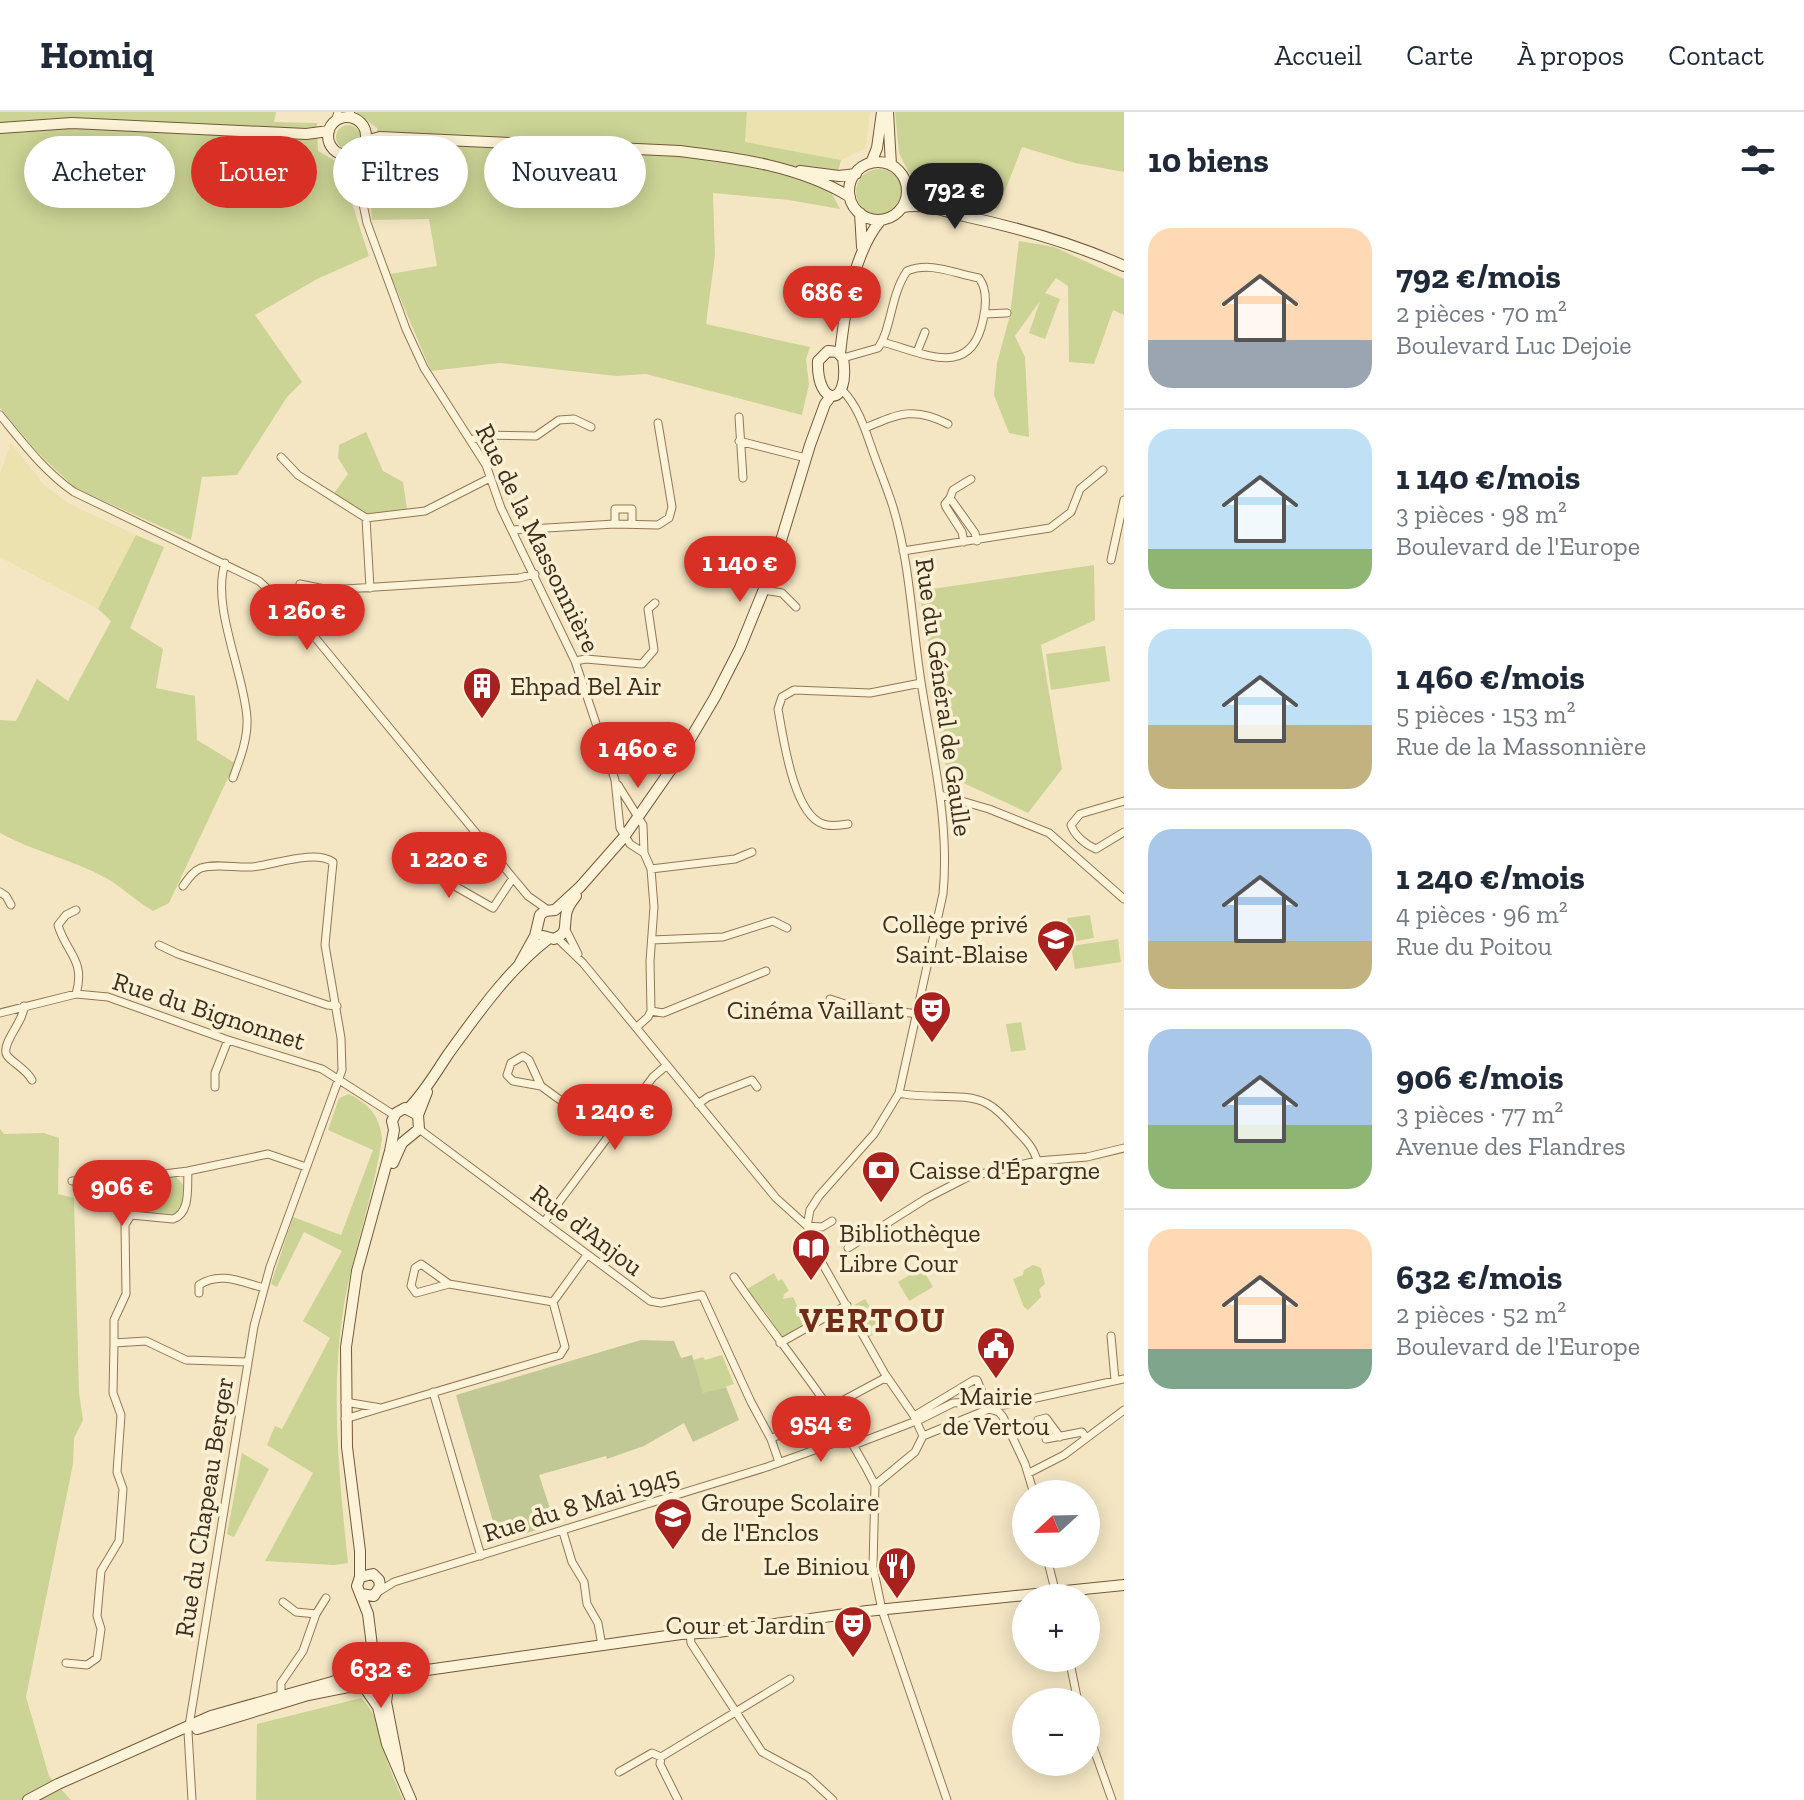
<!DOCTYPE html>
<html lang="fr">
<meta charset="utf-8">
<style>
:root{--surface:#fff;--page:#f6f6f7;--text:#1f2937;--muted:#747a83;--line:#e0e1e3;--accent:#d93025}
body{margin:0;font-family:"Zilla Slab",serif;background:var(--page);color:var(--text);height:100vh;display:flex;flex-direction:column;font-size:30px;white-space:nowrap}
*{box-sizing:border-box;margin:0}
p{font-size:26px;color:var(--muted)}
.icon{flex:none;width:44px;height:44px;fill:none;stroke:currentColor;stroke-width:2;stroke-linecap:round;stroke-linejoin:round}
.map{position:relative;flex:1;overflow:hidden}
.sheet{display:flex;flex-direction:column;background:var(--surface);width:680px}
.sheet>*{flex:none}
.banner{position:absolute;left:24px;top:24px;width:760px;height:72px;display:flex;gap:16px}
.needle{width:52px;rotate:248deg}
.fabs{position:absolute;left:1012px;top:1368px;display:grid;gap:16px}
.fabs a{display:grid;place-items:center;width:88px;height:88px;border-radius:50%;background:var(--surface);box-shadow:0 4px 20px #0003;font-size:40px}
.price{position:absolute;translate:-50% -68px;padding:0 18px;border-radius:28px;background:var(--accent);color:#fff;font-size:26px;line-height:52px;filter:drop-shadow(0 2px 4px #0008)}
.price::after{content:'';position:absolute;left:50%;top:48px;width:24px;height:18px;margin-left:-12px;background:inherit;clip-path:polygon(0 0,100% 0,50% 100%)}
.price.current{background:#222;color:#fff}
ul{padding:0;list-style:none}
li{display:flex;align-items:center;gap:24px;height:200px;padding:0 24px}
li+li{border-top:2px solid var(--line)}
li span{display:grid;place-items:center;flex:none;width:224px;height:160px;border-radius:24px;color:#555}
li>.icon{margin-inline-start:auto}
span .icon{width:96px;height:96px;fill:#fffc;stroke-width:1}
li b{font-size:34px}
h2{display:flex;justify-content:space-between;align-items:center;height:96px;padding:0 24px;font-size:34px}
.tag{padding:0 28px;border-radius:36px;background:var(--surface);box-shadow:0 4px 20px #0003;font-size:28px;line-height:72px}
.tag.current{background:var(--accent);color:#fff}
header{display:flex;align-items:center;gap:48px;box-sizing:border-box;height:112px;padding:0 40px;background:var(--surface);border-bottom:2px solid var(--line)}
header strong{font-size:38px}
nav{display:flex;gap:44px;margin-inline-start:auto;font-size:28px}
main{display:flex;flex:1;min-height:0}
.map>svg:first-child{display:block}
.farmland{fill:#ebe2af}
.green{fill:#cbd495}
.cemetery{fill:#c1c895}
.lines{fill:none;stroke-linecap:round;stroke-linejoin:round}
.street-casing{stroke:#917757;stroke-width:9}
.secondary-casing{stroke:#73583a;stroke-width:12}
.street{stroke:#fdf3d8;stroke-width:7}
.secondary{stroke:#fdf3d8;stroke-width:10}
.labels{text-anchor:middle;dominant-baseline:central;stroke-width:7;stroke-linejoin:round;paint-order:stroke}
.street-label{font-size:26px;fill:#3f2e1d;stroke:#faf0d4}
.poi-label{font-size:26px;fill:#3f2e1d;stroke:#faf0d4;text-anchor:start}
.district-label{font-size:34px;font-weight:bold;letter-spacing:2px;fill:#722b16;stroke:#faf0d4}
</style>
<header>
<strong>Homiq</strong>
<nav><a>Accueil</a><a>Carte</a><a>À propos</a><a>Contact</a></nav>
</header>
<main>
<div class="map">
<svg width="1124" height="1688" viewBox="0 0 1124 1688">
<rect width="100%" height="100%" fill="#f4e6c3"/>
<path class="farmland" d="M 747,0 L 870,0 L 866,36 L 841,48 L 745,30 Z
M 11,331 L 44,373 L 68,391 L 136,423 L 98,497 L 0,445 L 0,361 Z"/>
<path class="green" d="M 0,0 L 276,0 L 274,10 L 317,11 L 318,39 L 339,51 L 369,144 L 317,167 L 255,203 L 302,270 L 287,285 L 237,363 L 202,365 L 191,428 L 75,376 L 37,340 L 0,296 Z
M 356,0 L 747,0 L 745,30 L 841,48 L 832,82 L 840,97 L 789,88 L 713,81 L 715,143 L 706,212 L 810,235 L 806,247 L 809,272 L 802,303 L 646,262 L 616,264 L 500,251 L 431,259 L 390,162 L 437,154 L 429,107 L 372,108 L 367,52 L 380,50 L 377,16 Z
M 895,0 L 1124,0 L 1124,60 L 1075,51 L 1022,35 L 998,97 L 917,77 L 899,41 Z
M336 25a12 12 0 1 1 24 0a12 12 0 1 1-24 0Z
M856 80a23 23 0 1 1 46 0a23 23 0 1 1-46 0Z
M 1019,129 L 1054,135 L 1124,167 L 1124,203 L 1113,198 L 1094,252 L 1069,250 L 1068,174 L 1056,166 L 1045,181 L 1060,187 L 1045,227 L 1029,221 L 1040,189 L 1015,224 L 1025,245 L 1029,325 L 1009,321 L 994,283 L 997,251 L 1010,203 Z
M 366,320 L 383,359 L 403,370 L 408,403 L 366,406 L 332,384 L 348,362 L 338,346 L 339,333 Z
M 136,423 L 164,435 L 130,516 L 163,537 L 156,576 L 195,584 L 197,628 L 235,651 L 169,791 L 153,799 C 136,789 122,775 106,766 C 72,747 34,740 0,721 L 0,608 L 16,609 L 37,567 L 68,589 L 111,509 L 98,497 Z
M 1094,453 L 1095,508 L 1041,533 L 1062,657 L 1028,701 L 957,668 L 944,650 L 933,556 L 919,479 Z
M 1105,534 L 1110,569 L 1051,578 L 1046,542 Z
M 1090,803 L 1094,826 L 1071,830 L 1067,806 Z
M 1118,827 L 1121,850 L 1075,857 L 1071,834 Z
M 1021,910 L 1026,938 L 1011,940 L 1006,912 Z
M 349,982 C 369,992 380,1004 382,1027 C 374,1080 356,1130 346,1182 C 329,1270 339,1363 348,1451 L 334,1453 L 265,1449 L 313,1361 L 267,1333 L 275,1314 L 282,1317 L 330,1226 L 303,1209 L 342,1139 L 304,1120 L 277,1175 L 271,1172 L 293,1105 L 341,1123 L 373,1038 L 328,1018 L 339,986 Z
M 0,1017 L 4,1022 L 44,1021 L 59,1026 L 58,1082 L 74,1086 L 79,1281 L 83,1308 L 74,1326 L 73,1352 L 26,1585 L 49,1664 L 71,1688 L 0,1688 Z
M 176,1065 L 183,1073 L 182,1097 L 177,1102 L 142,1101 L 137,1097 L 135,1074 L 144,1066 Z
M 1033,1153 L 1041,1156 L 1045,1172 L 1039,1177 L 1041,1185 L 1028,1198 L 1024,1195 L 1013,1167 L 1023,1163 L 1024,1158 Z
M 922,1156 L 933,1175 L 909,1189 L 898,1170 Z
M 774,1161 L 778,1169 L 782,1167 L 789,1179 L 784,1182 L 783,1187 L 793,1185 L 799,1198 L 796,1200 L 805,1212 L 780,1226 L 766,1201 L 747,1177 Z
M 865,1187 L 884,1217 L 869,1225 L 854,1193 Z
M 722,1243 L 734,1272 L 703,1282 L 693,1248 L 703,1245 L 705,1248 Z
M 242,1341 L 269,1357 L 234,1425 L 227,1422 Z
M 361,1586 C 379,1602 381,1629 388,1651 C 392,1664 398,1676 403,1688 L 256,1688 L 257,1612 Z"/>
<path class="cemetery" d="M 641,1228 L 674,1229 L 681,1246 L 692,1243 L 703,1281 L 726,1275 L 739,1308 L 693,1330 L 684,1311 L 644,1334 L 607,1347 L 606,1344 L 539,1363 L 555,1412 L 499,1430 L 456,1283 Z"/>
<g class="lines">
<g class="street-casing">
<path id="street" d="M 350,0 L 353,7
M 335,10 L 338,0
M 358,40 L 357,64 L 367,111 L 406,217 L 424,256 L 486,353 L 501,396 L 575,549 L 615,668 L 620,716 L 630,732 L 644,741
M 341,42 L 355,69
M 984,202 L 1007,201
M 917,240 L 925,220
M 843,246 L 878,236 C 892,216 890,184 907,159 C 931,149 955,162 979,166 C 988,178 986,195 983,208 C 971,268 924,241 882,230
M 0,303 C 23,331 44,359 74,380 L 259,469 L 299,506 L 513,766 L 528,784 L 548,798
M 739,305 L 743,366
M 865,316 C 898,302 914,294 948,312
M 472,328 L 483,323 L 536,324 L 559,308 L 574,307 L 591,315
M 739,329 L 806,346
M 281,345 L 298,363 L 366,406 L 425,399 L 490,366
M 950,386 L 953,378 L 971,367
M 366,406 L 370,476
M 615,412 L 615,397 L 632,397 L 632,412
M 512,418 L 615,412 L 658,413 L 669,406 L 672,395 L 658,311
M 964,430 L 962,420 L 946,395 L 945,392 L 950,386 L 975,421 L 977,429
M 903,439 L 1050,416 L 1071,400 L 1080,377 L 1103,358
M 1111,448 L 1124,388
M 225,451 C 211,495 244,560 247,606 C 248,627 240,647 233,666
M 300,472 L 329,478 L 519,466 L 535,462
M 764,478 L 782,481 L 796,495
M 575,549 L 586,547 L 642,552 L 654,538 L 648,497 L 655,491
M 618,673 L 643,713 L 644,741 L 651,757 L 654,795 L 650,849 L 651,899 L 648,905 L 637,915
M 941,683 L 989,697 L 1049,721 L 1124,787
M 1124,689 L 1080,702 L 1071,713 C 1074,723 1086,733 1096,737 L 1124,720
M 848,712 C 840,713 830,715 823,712 C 793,702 783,624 778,597 L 782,585 L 794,578 L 870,581 L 921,571
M 477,723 L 450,747 L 446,769 L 493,796 L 513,766
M 651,757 L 735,747 L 752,740
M 183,774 C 188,767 193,759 201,756 C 216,751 236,756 252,755 C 274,753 315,737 333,750 L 325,833 L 341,926 L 342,958 L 270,1155 L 254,1214 L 188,1620 L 192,1688
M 0,780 L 6,784 L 11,793
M 566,818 L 578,842
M 557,826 L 583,851 L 776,1086 L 807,1114
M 652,828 L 723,825 L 773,809 L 787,816
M 159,833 L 178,842 L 327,893 L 337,894
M 76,882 C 86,848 66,841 58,813 L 66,803 L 76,798
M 830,887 L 848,893 L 918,902
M 24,894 C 24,909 3,929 6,941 C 7,948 26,956 32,968
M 651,899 L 663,901 L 766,859
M 0,901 L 76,882 L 108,885 L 228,928 L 322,957 L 394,1003
M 541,974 L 529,948 L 523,944 L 511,951 L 507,963 L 513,969 L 541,974 L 608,1023
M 215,975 L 215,961 L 228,928
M 899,981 C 926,988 965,979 988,992 C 999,998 1007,1008 1016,1018 C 1025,1027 1034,1036 1037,1049
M 698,992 L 708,985 L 752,968 L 757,975
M 419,1017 L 650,1189 L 661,1191 L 702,1183 L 751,1290 L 771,1327 L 779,1350
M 188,1059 C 187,1075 191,1101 173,1107 L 131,1103 L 131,1074 L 140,1065 L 188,1059 L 268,1042 L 306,1055
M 72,1069 L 128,1066 L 134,1068
M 131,1103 L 125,1113 L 126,1182 L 114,1208 L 114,1231 L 146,1229 L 186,1248 L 247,1250
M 544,1110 L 653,965 L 667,953
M 807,1114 L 810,1098 L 819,1084 L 874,1022 L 899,981 L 943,782 C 950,710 932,641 921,570 C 912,512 910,451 893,395 C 887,376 879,357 872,337 C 865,317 858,294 842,278
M 807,1114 L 822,1115 L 832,1109
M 809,1128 L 885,1262 L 914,1304 L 923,1324 L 989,1297 L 977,1268 L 974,1268 L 914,1304
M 848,1136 L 927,1086 L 968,1065 L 1037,1049 L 1087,1045 L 1124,1036
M 734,1165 C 781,1234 838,1298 875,1373
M 449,1172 L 416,1181 L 411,1174 L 415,1156 L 421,1152 L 449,1172 L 553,1190
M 199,1181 L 199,1173 C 220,1159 241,1170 264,1176
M 1111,1224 L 1115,1268
M 780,1231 L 847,1193
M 433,1280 L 481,1444
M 989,1293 L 1004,1293 L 1124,1267
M 381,1296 L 560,1243 L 565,1235 L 553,1190 L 587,1143
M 989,1297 L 999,1300 L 1003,1305 L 1025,1352 L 1034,1382
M 345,1307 L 381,1296 L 345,1290
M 921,1307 L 953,1291 L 983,1289
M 1038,1308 L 1046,1306 L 1060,1325
M 923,1324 L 915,1340 L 875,1373 L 873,1455 L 882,1498 L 947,1688
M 771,1327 L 883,1267 L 889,1268
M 1046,1327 L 1082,1320 L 1086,1326
M 856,1332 L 911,1311
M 1029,1361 L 1064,1343 L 1124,1298
M 563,1420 L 572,1450 L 584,1470 L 587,1492 L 598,1511 L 602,1534
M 1046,1442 L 1057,1486
M 378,1480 L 394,1470 L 767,1355 L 848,1326
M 283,1490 L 296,1500 L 316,1502
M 690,1521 L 691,1531 L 762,1640 L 808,1665 L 833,1688
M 1069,1546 L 1078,1590
M 66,1551 L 87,1553 L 97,1546 L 101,1517 L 97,1504 L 101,1459 L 119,1429 L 123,1377 L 117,1360 L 121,1303 L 113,1281 L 114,1231
M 281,1583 L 281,1571 L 303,1539 L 316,1502 L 326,1486
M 1086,1615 L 1112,1688
M 661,1645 L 660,1652 L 678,1688
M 619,1660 L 652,1641 L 661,1645 L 790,1567"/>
</g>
<g class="secondary-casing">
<path id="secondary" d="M 888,0 L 891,53
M328 24a19 19 0 1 1 38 0a19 19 0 1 1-38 0Z
M 0,16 L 72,11 L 306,22 L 329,19
M 365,29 L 380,25 L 680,39 C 737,46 800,54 850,85
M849 79a29 29 0 1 1 58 0a29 29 0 1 1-58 0Z
M 871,51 L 877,36 L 882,0
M 800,59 L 839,64 L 856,62
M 907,74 L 922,84 L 958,96
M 903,95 C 923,91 944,99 964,104 C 1019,116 1073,131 1124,154
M 860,101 L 862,135
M 828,239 L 837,240 L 843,246 C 851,297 816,295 818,249 Z
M 840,242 C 844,203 854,139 881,108
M 543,824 L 554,827 C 568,821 564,816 566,804 C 566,797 572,789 576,784
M 520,851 L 535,824 L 540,803 L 545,799 L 555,798 L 580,775 L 624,725 L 679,646 L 715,585 L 740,536 L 773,455 L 810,333 L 825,292 L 831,284
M 408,997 C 425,980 436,960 449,941 C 478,901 509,857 548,827
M 393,1051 L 402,1031 L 419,1017 L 418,1003 L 427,980
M 360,1465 L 373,1462 L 379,1468 L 380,1474 L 374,1484 L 361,1482
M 366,1553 L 372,1534
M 384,1553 L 418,1559
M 389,1572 L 420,1559 L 681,1522 L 718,1520 L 867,1499 L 1124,1473
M 367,1579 L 378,1595 L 387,1632 L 411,1688
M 197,1617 L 308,1583 L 348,1575 L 364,1576
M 399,1657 L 386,1590 L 390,1562 L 372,1534 L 368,1502 L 357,1474 L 360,1465 L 360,1439 L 347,1335 L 346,1235 L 357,1159 L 390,1039 L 394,1018 L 392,1009 L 396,1001 L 405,996 L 418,1003
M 28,1688 L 58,1672 L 211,1604 L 332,1570 L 361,1558"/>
</g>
<use href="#street" class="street"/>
<use href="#secondary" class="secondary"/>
</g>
<defs>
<g id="building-pin" transform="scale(2)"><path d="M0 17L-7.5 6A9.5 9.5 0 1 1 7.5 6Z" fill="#a8211f" stroke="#faf0d4"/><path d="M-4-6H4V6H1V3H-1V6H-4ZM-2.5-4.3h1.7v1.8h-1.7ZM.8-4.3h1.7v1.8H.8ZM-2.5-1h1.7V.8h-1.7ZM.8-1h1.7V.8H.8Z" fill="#fff"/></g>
<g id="school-pin" transform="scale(2)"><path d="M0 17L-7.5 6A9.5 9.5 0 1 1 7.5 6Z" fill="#a8211f" stroke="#faf0d4"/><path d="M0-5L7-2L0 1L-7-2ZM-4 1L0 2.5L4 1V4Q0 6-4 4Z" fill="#fff"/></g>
<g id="theatre-pin" transform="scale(2)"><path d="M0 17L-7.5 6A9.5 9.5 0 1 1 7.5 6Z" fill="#a8211f" stroke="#faf0d4"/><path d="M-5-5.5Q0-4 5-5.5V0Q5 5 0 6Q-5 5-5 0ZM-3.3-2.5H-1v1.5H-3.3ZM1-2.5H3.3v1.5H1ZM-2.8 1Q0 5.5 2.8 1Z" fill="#fff"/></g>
<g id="bank-pin" transform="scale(2)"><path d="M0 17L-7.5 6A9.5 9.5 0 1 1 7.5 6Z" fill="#a8211f" stroke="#faf0d4"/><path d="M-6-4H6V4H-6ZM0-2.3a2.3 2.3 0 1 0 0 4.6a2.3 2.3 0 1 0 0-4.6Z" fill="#fff"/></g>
<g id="library-pin" transform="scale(2)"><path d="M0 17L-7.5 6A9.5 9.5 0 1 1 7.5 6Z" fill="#a8211f" stroke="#faf0d4"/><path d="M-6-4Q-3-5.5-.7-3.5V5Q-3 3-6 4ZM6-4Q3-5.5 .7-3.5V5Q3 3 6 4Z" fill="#fff"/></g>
<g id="civic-pin" transform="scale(2)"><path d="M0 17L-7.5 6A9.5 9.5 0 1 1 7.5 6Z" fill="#a8211f" stroke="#faf0d4"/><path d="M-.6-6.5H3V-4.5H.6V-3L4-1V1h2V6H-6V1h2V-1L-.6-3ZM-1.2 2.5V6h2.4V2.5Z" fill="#fff"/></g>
<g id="restaurant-pin" transform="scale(2)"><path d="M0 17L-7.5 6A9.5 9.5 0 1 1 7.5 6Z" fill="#a8211f" stroke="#faf0d4"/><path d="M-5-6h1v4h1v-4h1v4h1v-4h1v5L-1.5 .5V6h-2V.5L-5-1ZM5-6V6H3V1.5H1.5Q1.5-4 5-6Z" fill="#fff"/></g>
</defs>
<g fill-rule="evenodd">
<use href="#building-pin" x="482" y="574"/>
<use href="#school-pin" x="1056" y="827"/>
<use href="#theatre-pin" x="932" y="898"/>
<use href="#bank-pin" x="881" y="1058"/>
<use href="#library-pin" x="811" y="1136"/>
<use href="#civic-pin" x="996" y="1234"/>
<use href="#school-pin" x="673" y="1405"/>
<use href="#restaurant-pin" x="897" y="1454"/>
<use href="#theatre-pin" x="853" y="1513"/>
</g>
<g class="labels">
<g class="street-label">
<text transform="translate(538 426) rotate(64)">Rue de la Massonnière</text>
<text transform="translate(944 585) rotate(82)">Rue du Général de Gaulle</text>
<text transform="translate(209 899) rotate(18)">Rue du Bignonnet</text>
<text transform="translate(587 1118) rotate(37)">Rue d'Anjou</text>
<text transform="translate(581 1392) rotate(-17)">Rue du 8 Mai 1945</text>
<text transform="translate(204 1395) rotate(-81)">Rue du Chapeau Berger</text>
</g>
<g class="poi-label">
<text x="510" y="574">Ehpad Bel Air</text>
<text x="1028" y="812" text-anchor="end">Collège privé<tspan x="1028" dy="30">Saint-Blaise</tspan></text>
<text x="904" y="898" text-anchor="end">Cinéma Vaillant</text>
<text x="909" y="1058">Caisse d'Épargne</text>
<text x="839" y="1121">Bibliothèque<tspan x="839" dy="30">Libre Cour</tspan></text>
<text x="996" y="1284" text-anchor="middle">Mairie<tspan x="996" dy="30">de Vertou</tspan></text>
<text x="701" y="1390">Groupe Scolaire<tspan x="701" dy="30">de l'Enclos</tspan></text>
<text x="869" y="1454" text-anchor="end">Le Biniou</text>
<text x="825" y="1513" text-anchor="end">Cour et Jardin</text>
</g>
<g class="district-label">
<text x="873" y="1208">VERTOU</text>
</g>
</g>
</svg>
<div class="fabs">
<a><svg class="needle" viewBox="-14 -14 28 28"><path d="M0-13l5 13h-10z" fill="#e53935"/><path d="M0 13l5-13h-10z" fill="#747a83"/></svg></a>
<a>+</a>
<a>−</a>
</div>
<b class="price current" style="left:955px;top:119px">792 €</b>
<b class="price" style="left:832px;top:222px">686 €</b>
<b class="price" style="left:740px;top:492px">1 140 €</b>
<b class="price" style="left:307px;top:540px">1 260 €</b>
<b class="price" style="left:638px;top:678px">1 460 €</b>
<b class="price" style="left:449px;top:788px">1 220 €</b>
<b class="price" style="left:615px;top:1040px">1 240 €</b>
<b class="price" style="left:122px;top:1116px">906 €</b>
<b class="price" style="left:821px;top:1352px">954 €</b>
<b class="price" style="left:381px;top:1598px">632 €</b>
<div class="banner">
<a class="tag">Acheter</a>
<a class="tag current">Louer</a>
<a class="tag">Filtres</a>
<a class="tag">Nouveau</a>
</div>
</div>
<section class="sheet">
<h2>10 biens<svg class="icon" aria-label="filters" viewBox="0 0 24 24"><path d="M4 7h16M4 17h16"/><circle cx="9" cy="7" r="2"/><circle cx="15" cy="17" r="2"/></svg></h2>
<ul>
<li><span style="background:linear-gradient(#ffd9b3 70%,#9aa5b1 0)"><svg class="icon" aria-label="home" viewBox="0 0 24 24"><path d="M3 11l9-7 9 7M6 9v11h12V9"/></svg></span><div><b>792 €/mois</b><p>2 pièces · 70 m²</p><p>Boulevard Luc Dejoie</p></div></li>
<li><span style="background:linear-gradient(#bfe0f5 75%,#8fb573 0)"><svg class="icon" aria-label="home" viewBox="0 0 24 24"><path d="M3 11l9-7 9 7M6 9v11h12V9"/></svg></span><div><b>1 140 €/mois</b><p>3 pièces · 98 m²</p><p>Boulevard de l'Europe</p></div></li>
<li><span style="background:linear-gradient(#bfe0f5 60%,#c2b280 0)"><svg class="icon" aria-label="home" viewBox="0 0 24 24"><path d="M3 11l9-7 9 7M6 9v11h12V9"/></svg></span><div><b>1 460 €/mois</b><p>5 pièces · 153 m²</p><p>Rue de la Massonnière</p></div></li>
<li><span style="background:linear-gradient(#a9c7e8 70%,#c2b280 0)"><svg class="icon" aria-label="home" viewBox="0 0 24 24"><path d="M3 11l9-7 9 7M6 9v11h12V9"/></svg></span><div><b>1 240 €/mois</b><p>4 pièces · 96 m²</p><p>Rue du Poitou</p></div></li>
<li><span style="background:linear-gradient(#a9c7e8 60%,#8fb573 0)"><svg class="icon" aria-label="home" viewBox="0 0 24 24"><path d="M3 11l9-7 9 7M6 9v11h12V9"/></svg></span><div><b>906 €/mois</b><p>3 pièces · 77 m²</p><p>Avenue des Flandres</p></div></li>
<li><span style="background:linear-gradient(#ffd9b3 75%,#7fa58c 0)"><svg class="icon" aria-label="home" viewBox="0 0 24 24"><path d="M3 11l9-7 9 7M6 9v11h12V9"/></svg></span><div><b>632 €/mois</b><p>2 pièces · 52 m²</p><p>Boulevard de l'Europe</p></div></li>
</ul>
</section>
</main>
